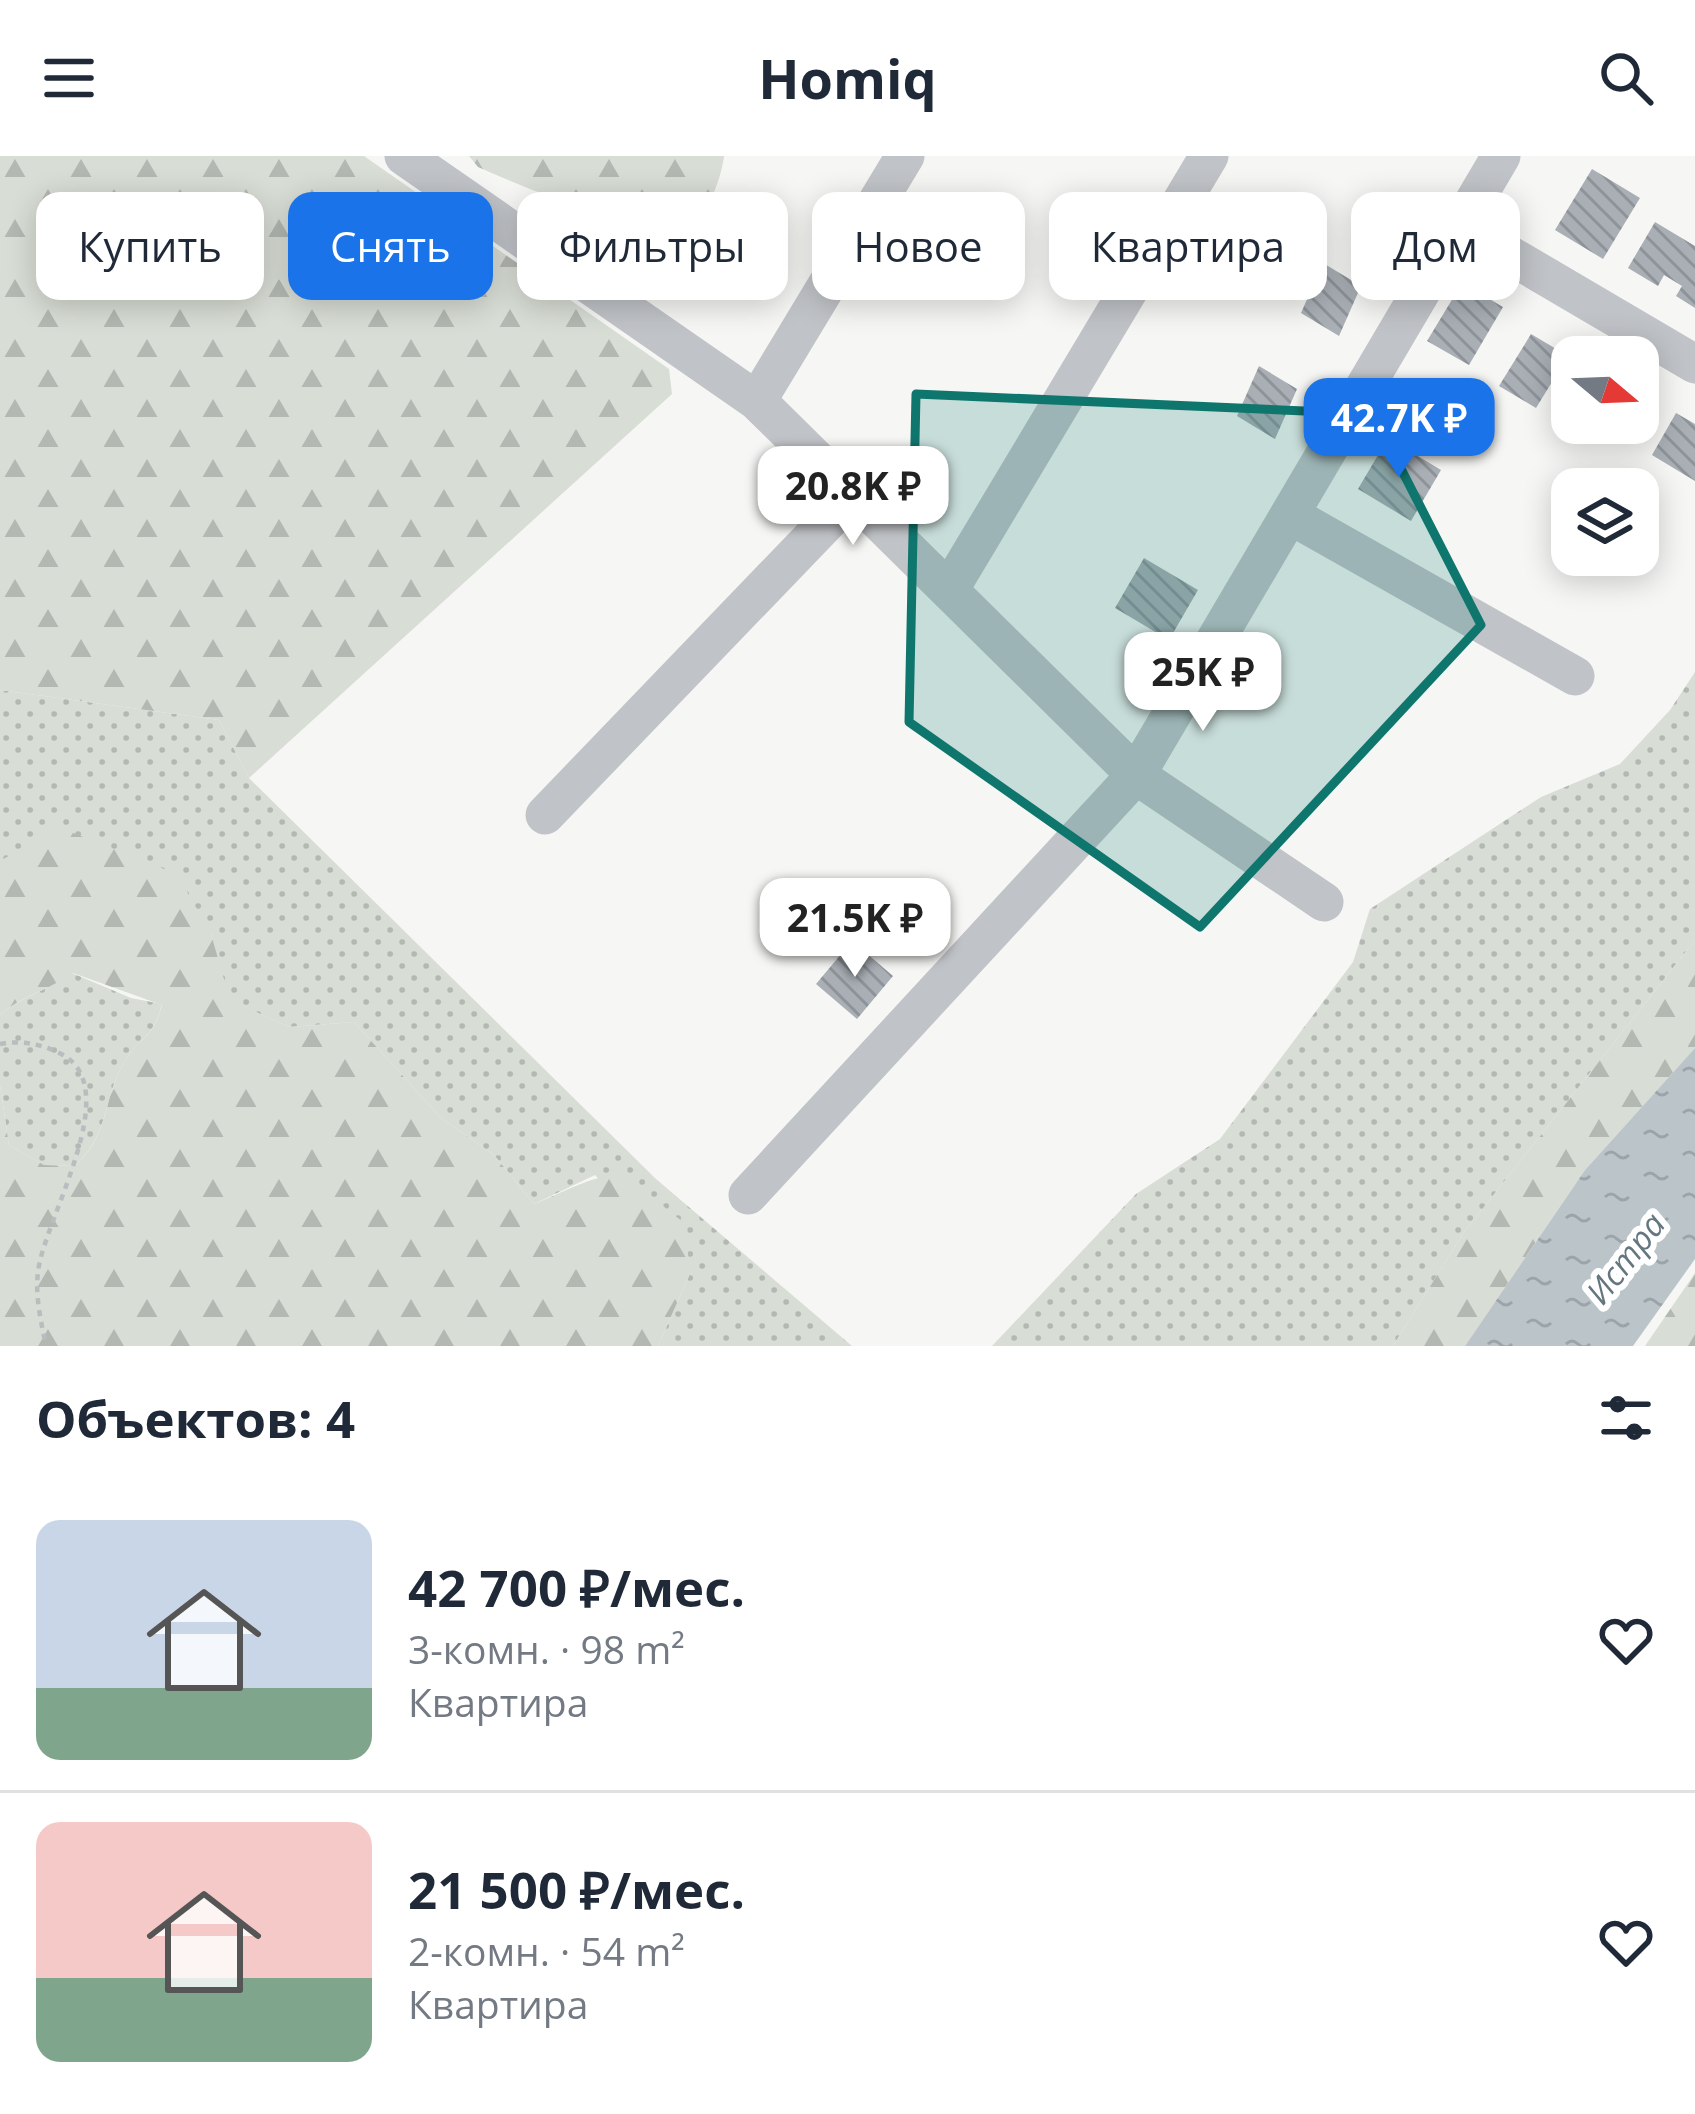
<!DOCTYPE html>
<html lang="ru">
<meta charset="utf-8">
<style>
:root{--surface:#fff;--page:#f6f6f7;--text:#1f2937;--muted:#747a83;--line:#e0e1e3;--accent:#1a73e8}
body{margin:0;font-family:"Open Sans",sans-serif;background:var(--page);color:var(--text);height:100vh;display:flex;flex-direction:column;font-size:45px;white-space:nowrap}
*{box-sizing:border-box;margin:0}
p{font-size:39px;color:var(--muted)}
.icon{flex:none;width:66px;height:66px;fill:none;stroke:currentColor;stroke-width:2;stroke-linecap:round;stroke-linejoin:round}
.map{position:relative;height:1190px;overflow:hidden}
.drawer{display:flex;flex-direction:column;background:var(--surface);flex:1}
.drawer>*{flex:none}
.hud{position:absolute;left:36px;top:36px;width:1623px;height:108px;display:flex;gap:24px}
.needle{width:78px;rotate:109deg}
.fabs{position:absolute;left:1551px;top:180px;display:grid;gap:24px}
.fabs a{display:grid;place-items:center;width:108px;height:108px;border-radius:24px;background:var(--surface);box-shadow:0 6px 30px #0003;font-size:60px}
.price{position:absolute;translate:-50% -102px;padding:0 27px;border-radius:24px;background:#fff;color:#222;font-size:39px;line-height:78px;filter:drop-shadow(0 3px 6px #0008)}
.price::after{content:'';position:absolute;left:50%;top:72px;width:36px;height:27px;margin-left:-18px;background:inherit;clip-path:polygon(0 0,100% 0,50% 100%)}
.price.selected{background:var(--accent);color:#fff}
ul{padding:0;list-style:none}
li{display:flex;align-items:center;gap:36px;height:300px;padding:0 36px}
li+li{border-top:3px solid var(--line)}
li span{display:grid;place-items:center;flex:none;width:336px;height:240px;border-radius:24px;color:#555}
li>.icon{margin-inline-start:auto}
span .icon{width:144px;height:144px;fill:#fffc;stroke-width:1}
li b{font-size:51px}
h2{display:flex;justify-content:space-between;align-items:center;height:144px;padding:0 36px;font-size:51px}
.chip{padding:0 42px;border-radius:24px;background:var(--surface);box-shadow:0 6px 30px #0003;font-size:42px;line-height:108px}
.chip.selected{background:var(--accent);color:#fff}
header{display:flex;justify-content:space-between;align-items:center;height:156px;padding:0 36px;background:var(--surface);font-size:54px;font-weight:700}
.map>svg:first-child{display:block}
.grass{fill:url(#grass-dots)}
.forest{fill:url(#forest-firs)}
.water{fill:url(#water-ripples)}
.building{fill:url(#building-back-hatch)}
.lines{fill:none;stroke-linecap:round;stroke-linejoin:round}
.path{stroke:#babcbf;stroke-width:4.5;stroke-dasharray:6 6;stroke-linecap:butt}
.minor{stroke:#c0c3c7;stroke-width:39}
.marked{fill:#0f766e;fill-opacity:0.2;stroke:#0f766e;stroke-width:9;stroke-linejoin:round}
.labels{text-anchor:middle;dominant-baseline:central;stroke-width:12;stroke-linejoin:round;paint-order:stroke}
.water-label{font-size:33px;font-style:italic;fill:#64767f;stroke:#fff}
</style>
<header><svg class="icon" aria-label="menu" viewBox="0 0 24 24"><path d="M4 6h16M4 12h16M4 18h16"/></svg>Homiq<svg class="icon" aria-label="search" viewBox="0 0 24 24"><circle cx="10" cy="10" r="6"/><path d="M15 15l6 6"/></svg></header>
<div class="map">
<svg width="1695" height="1190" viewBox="0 0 1695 1190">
<defs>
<pattern id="grass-dots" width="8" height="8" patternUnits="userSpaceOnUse" patternTransform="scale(3)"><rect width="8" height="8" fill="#d8ddd5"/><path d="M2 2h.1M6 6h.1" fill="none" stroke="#b3b8b2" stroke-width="1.8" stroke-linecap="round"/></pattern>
<pattern id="forest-firs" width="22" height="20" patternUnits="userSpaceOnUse" patternTransform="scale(3)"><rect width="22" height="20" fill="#d8ddd5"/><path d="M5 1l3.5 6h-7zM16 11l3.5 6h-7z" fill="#b3b8b2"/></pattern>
<pattern id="water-ripples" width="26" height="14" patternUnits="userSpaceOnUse" patternTransform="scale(3)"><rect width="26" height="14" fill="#bbc4c9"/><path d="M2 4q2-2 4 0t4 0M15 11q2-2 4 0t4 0" fill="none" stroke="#9ca4a9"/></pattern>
<pattern id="building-back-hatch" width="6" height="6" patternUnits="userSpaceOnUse" patternTransform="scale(3)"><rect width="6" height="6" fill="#a9afb5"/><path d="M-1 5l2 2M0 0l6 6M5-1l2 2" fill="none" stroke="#8d9399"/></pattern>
</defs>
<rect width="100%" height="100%" fill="#f6f7f4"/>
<path class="grass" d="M 1695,516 L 1695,784 L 1462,1079 L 1393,1190 L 992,1190 L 1136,1038 L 1220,983 L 1353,806 L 1370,753 L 1541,641 L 1620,608 L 1670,554 Z
M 0,534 L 219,564 L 249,622 L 656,1023 L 852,1190 L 658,1190 L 689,1120 L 595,1019 L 534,1048 L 494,999 L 441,962 L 354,866 L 289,871 L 229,844 L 211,778 L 0,705 Z
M 72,817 L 131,842 L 162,848 C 152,884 144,876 127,902 C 101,941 113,973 75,1010 L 44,1009 L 9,989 L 0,929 L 0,859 C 22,840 49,834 72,817 Z"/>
<path class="forest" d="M 0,0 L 364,0 L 669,213 L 672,238 L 249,622 L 219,564 L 0,534 Z
M 469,0 L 724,0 L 724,1 C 719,35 692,100 647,93 C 624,89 610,69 590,59 C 554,41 515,28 478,11 Z
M 58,671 L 177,718 L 211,778 L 230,844 L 289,871 L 354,866 L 441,962 L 494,999 L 534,1048 C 623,1010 609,1007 687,1069 L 689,1120 L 658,1190 L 0,1190 L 0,929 L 9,989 L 44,1009 L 75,1010 C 113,974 101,941 127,902 C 143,877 152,884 162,849 L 73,817 C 49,834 21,840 0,859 L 0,705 Z
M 1695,784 L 1695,892 L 1585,1014 L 1465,1190 L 1393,1190 L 1462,1079 Z
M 1695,1117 L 1695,1190 L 1645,1190 Z"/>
<path class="water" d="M 1695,892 L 1695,1103 L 1633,1190 L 1465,1190 L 1585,1014 Z"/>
<path class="building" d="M 1592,13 L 1640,42 L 1603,103 L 1555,74 Z
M 1655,66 L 1695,90 L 1695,152 L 1676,140 L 1682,130 L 1664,119 L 1658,130 L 1628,112 Z
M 1323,107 L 1361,130 L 1339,180 L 1301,157 Z
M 1462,127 L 1503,151 L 1469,209 L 1427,185 Z
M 1531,178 L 1568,200 L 1536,252 L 1499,230 Z
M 1259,210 L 1297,233 L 1275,283 L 1237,260 Z
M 1572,233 L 1572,267 L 1604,267 L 1592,287 L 1554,264 Z
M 1676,257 L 1695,268 L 1695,325 L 1652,299 Z
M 1388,282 L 1441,314 L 1411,365 L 1358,333 Z
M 1144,402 L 1198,434 L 1169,484 L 1115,452 Z
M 852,785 L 893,820 L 857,863 L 816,828 Z"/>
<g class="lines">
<path class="path" d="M 0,888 C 22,884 43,888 63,899 C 125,934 44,1063 38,1116 C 35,1140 41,1166 46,1190"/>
<path class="minor" d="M 404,0 L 757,245 L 1136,619 L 1324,746
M 1460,70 L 1695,208
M 757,245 L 905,0
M 1290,359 L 1575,520
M 949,434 L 1209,0
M 545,659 L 853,339
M 748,1039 L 1136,619 L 1501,0"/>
</g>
<path class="marked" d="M 916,238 L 1373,258 L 1481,469 L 1200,771 L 909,566 Z"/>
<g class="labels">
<g class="water-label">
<text transform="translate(1625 1102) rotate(-52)">Истра</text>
</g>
</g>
</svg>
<div class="fabs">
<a><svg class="needle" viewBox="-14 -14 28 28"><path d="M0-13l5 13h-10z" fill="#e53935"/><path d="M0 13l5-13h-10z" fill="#747a83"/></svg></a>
<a><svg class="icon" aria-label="layers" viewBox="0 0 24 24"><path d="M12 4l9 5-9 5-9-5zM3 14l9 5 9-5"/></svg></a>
</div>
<b class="price selected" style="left:1399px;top:324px">42.7K ₽</b>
<b class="price" style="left:853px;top:392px">20.8K ₽</b>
<b class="price" style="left:1203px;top:578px">25K ₽</b>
<b class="price" style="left:855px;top:824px">21.5K ₽</b>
<div class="hud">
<a class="chip">Купить</a>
<a class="chip selected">Снять</a>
<a class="chip">Фильтры</a>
<a class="chip">Новое</a>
<a class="chip">Квартира</a>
<a class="chip">Дом</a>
</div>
</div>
<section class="drawer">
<h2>Объектов: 4<svg class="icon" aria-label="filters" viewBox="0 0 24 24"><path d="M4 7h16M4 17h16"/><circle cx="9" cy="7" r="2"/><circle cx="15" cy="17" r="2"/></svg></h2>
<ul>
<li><span style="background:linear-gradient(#c9d6e8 70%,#7fa58c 0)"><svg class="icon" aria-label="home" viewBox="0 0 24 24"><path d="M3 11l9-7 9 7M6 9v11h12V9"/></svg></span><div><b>42 700 ₽/мес.</b><p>3-комн. · 98 m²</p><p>Квартира</p></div><svg class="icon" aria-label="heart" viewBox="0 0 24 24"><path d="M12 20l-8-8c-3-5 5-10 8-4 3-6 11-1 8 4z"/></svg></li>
<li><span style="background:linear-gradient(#f6c9c9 65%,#7fa58c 0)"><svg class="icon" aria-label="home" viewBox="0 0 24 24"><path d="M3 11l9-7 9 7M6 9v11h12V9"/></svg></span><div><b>21 500 ₽/мес.</b><p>2-комн. · 54 m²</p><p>Квартира</p></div><svg class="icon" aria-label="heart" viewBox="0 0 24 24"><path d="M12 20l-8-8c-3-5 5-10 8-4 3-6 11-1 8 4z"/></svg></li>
</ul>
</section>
